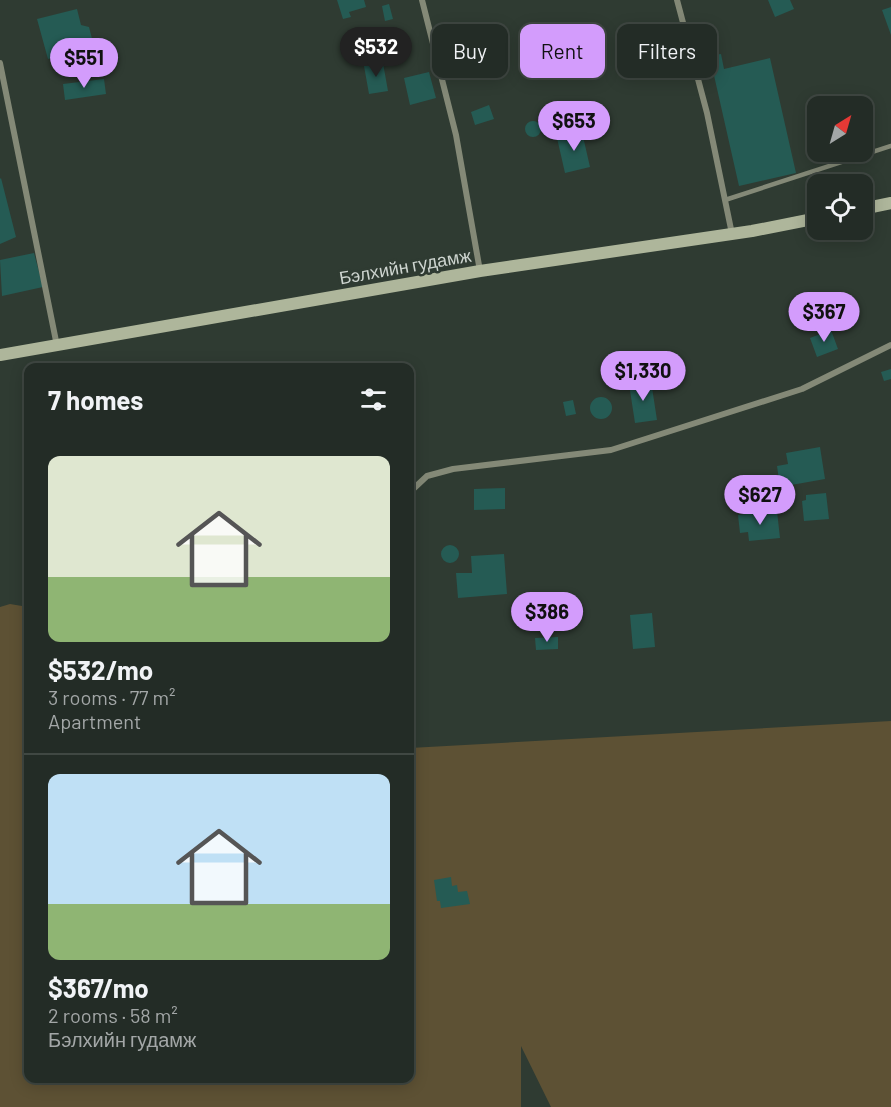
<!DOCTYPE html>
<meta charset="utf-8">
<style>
:root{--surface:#232c26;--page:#2b342e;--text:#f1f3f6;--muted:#a3a7a7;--line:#404843;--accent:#d39cfc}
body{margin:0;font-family:Barlow,sans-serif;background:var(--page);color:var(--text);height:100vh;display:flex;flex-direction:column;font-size:22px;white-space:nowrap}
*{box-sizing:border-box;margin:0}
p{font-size:20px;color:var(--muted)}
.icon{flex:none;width:33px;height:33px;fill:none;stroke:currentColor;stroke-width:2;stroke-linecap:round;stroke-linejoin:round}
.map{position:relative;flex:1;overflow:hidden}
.details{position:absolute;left:24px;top:363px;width:390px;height:720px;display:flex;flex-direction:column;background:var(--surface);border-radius:12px;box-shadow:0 3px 15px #0003,0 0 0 2px var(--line)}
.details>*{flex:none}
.hud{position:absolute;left:432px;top:24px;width:369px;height:54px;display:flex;gap:12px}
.needle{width:39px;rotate:37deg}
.tools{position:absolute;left:807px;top:96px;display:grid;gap:12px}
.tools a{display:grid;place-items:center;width:66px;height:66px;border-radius:12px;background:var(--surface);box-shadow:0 3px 15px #0003,0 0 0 2px var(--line);font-size:30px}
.price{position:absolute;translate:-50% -51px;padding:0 14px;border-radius:21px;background:var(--accent);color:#111;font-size:20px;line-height:39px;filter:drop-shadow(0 2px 3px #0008)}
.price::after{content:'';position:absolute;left:50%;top:36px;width:18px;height:14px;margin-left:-9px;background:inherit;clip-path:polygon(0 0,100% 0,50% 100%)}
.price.on{background:#222;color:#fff}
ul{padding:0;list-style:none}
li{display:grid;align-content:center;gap:12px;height:318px;padding:0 24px}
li+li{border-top:2px solid var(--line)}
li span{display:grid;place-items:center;height:186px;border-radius:12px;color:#555}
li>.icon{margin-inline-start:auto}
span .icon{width:108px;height:108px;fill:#fffc;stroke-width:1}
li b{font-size:26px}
h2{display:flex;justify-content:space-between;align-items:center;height:72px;padding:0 24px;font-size:26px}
.pill{padding:0 21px;border-radius:12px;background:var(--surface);box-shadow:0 3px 15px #0003,0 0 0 2px var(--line);font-size:21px;line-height:54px}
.pill.on{background:var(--accent);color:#111}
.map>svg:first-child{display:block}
.green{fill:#5d5134}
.building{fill:#255b54}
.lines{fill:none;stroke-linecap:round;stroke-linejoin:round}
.lane{stroke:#848977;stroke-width:4.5}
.street{stroke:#848977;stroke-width:6}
.secondary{stroke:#aeb69b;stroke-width:12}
.labels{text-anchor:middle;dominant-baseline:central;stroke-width:5;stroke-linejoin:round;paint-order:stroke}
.street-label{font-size:18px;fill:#cdd4cf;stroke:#2f3b32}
</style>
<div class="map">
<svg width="891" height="1107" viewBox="0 0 891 1107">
<rect width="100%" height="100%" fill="#2f3b32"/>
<path class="green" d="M 10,604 L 28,607 L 28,1078 L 410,1078 L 410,748 L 891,721 L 891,1107 L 551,1107 L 521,1046 L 521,1107 L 0,1107 L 0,607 Z"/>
<path class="building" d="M 337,0 L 364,0 L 366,7 L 349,12 L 351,17 L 343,19 Z
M 768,0 L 790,0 L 794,9 L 775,17 Z
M 389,4 L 393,19 L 385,21 L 382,6 Z
M 891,7 L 891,35 L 882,10 Z
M 77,9 L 81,25 L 89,27 L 96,54 L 70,61 L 68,54 L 48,59 L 37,19 Z
M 721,54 L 724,69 L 770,58 L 796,173 L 739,186 L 713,71 L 716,70 L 713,55 Z
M 383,63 L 388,91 L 369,94 L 364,66 Z
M 429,72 L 436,98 L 410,105 L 404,78 Z
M 104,79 L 106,94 L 65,100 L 63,84 Z
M 489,105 L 494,119 L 475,125 L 471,112 Z
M525 129a8 8 0 1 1 16 0a8 8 0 1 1-16 0Z
M 582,132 L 590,167 L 565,173 L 557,138 Z
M 1,178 L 16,237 L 0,244 L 0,179 Z
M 34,253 L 43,287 L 2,296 L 0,260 Z
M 831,330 L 838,349 L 817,357 L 810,338 Z
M 891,369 L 891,379 L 884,381 L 881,372 Z
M 651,381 L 657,420 L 635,423 L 629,384 Z
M590 408a11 11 0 1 1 22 0a11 11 0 1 1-22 0Z
M 573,400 L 576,414 L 566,416 L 563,402 Z
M 820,447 L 825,479 L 780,487 L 777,466 L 788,464 L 786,453 Z
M 505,488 L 505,509 L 474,510 L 474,489 Z
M 826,493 L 829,519 L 804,521 L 802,501 L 806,500 L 806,495 Z
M 777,511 L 780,538 L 749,541 L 748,532 L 740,533 L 738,515 Z
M441 554a9 9 0 1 1 18 0a9 9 0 1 1-18 0Z
M 504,554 L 507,594 L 458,598 L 456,573 L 472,573 L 471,556 Z
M 652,613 L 655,647 L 633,649 L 630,615 Z
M 558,637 L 558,649 L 536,650 L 535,638 Z
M 451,877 L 452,886 L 457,885 L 458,892 L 467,891 L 470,904 L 441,908 L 440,901 L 437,901 L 434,880 Z"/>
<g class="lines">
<path class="lane" d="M 725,200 L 891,146"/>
<path class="street" d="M 422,0 L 456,135 L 480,271
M 677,0 L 707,113 L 732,234
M 0,63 L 57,346
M 410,492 L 427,476 L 453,469 L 611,450 L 802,389 L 891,345
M 410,679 L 413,768"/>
<path class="secondary" d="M 862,209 L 891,203
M 0,355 L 480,271 L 752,231 L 818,218"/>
</g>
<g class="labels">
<g class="street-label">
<text transform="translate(405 266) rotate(-10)">Бэлхийн гудамж</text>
</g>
</g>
</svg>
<div class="tools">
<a><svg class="needle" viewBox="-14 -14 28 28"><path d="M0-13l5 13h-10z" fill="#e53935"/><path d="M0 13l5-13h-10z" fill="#a3a7a7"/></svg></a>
<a><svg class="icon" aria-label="locate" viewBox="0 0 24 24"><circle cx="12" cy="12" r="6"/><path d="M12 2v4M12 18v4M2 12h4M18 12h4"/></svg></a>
</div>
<b class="price on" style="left:376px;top:78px">$532</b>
<b class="price" style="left:84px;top:89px">$551</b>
<b class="price" style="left:574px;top:152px">$653</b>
<b class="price" style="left:824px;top:343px">$367</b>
<b class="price" style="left:643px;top:402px">$1,330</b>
<b class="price" style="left:760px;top:526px">$627</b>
<b class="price" style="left:547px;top:643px">$386</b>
<div class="hud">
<a class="pill">Buy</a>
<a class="pill on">Rent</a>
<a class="pill">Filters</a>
</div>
<section class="details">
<h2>7 homes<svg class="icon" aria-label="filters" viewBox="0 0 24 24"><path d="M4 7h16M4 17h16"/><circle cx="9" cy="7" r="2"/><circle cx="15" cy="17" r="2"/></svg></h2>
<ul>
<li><span style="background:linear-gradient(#dfe7d0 65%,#8fb573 0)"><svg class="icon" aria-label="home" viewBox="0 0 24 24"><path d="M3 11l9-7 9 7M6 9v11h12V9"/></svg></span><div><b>$532/mo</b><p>3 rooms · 77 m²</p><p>Apartment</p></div></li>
<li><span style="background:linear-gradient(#bfe0f5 70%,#8fb573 0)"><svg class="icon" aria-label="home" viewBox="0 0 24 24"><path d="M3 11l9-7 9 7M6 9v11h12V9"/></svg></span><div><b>$367/mo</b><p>2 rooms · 58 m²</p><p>Бэлхийн гудамж</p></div></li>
</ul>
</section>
</div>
